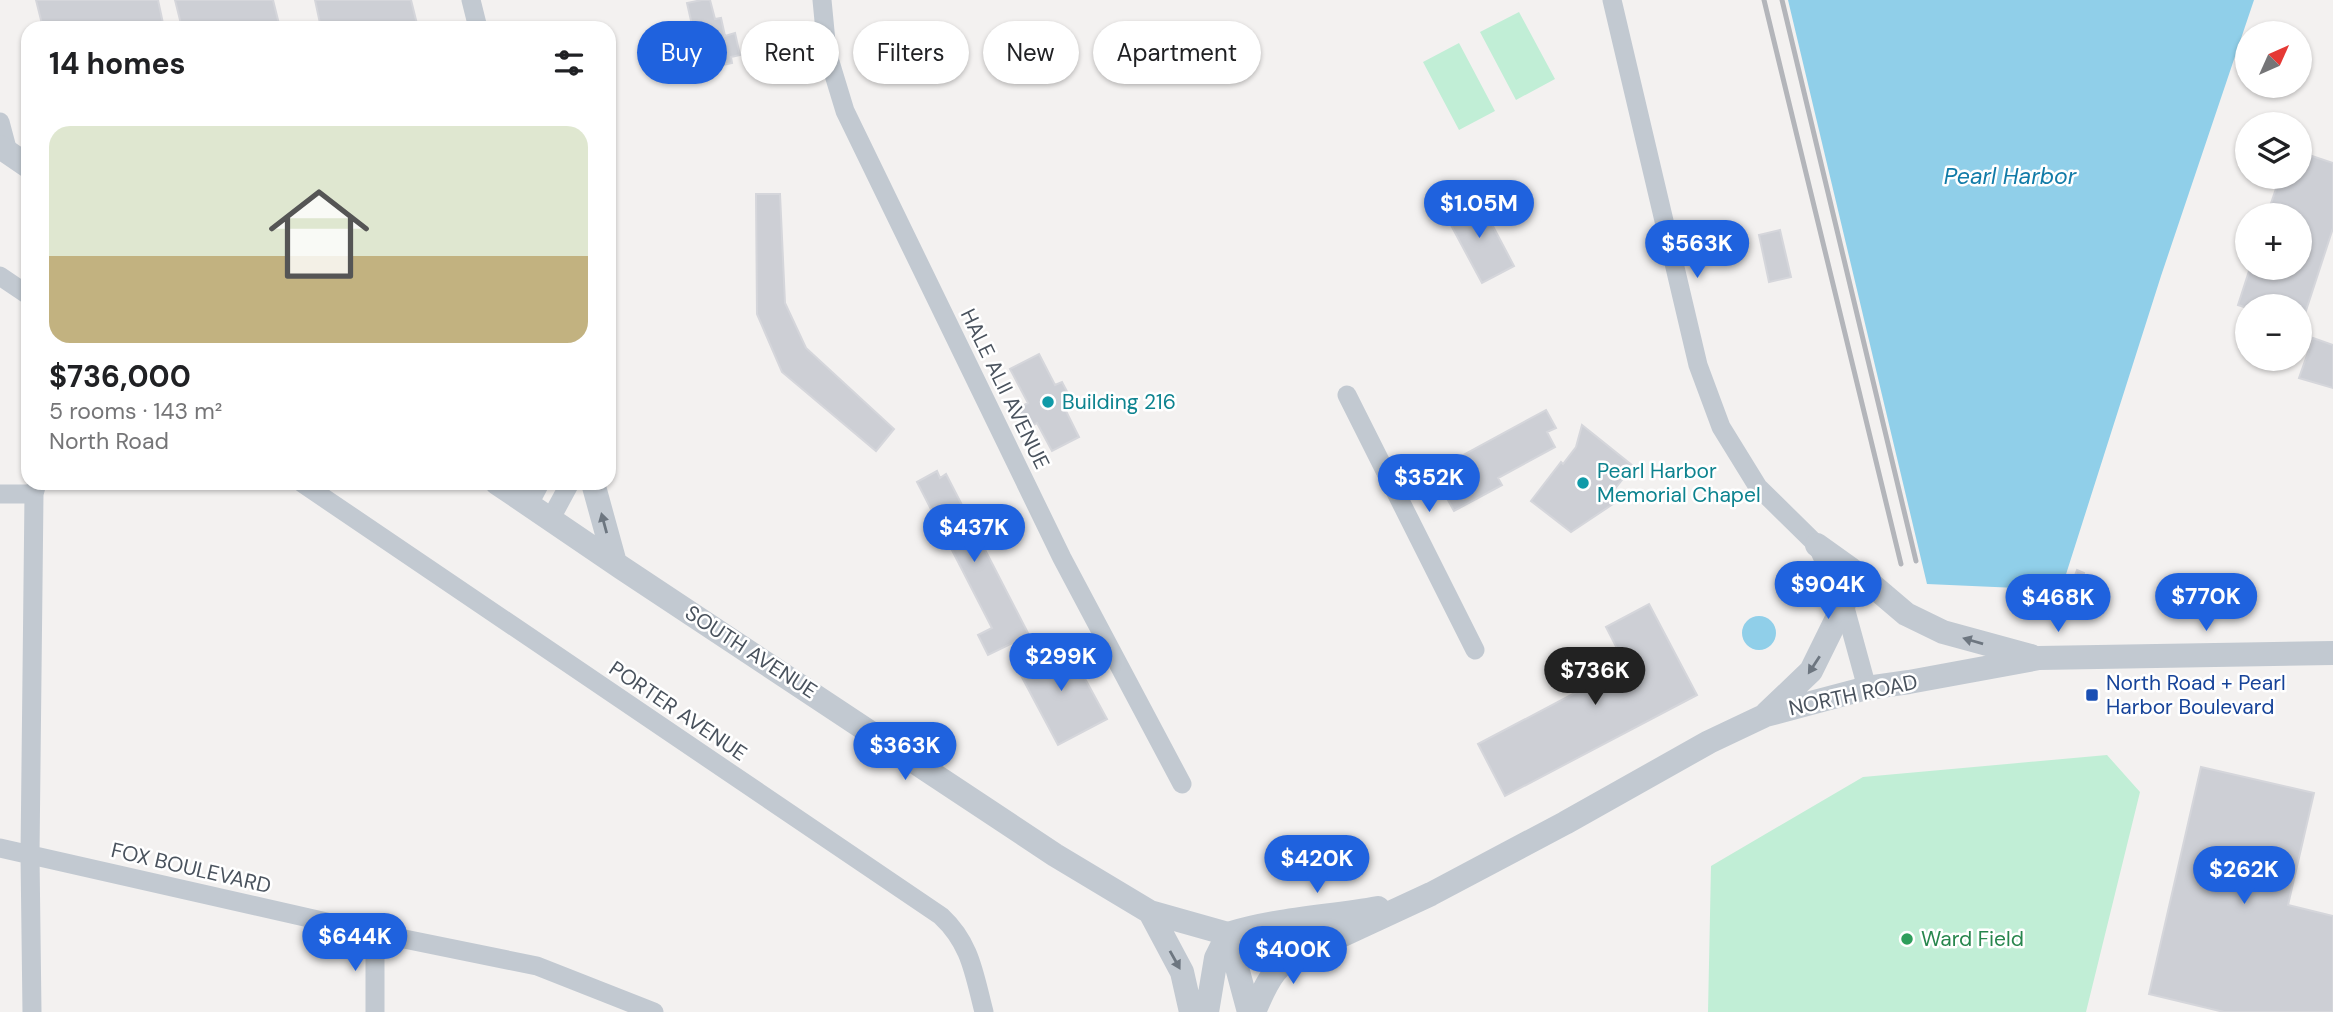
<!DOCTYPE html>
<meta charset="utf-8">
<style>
:root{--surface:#fff;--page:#f6f6f6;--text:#202124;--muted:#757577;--line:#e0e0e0;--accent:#1f62de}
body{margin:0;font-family:"DM Sans",sans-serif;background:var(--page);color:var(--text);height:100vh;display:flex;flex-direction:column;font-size:26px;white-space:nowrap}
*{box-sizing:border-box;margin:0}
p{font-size:23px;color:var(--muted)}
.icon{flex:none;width:38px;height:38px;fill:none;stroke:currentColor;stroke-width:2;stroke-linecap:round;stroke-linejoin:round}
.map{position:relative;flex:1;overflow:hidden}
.details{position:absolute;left:21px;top:21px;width:595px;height:469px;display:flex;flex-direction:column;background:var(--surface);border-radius:21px;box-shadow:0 2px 5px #0004}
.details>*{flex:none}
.guide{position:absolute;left:637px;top:21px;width:665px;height:63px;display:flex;gap:14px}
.needle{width:46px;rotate:45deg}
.buttons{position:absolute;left:2235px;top:21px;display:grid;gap:14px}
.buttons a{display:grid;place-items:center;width:77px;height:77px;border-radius:50%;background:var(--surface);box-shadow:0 2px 5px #0004;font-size:35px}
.price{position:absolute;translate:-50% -60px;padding:0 16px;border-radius:24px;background:var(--accent);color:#fff;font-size:23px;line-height:46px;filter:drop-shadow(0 2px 4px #0008)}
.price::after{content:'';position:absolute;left:50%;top:42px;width:21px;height:16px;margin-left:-10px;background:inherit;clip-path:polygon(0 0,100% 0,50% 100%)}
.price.on{background:#222;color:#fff}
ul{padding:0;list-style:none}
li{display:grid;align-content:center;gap:14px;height:371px;padding:0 28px}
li+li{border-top:2px solid var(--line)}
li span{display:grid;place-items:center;height:217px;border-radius:21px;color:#555}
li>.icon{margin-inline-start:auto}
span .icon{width:126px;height:126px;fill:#fffc;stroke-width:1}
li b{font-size:30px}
h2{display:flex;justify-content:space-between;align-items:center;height:84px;padding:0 28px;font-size:30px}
.tag{padding:0 24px;border-radius:32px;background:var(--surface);box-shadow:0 2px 5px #0004;font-size:24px;line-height:63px}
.tag.on{background:var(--accent);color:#fff}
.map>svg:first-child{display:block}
.green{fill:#c1eed6}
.water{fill:#90cfe9}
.building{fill:#cdcfd5;stroke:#d5d6db;stroke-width:2}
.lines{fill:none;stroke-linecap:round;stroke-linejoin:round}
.minor{stroke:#c2c9d1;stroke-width:19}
.tertiary{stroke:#c2c9d1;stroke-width:24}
.rail{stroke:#b3b5ba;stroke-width:5}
.oneway{fill:#6d7680}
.culture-dot{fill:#0f9aa8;stroke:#fff;stroke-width:2.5}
.transit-dot{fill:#1a4fb4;stroke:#fff;stroke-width:2.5}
.leisure-dot{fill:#2e9e5b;stroke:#fff;stroke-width:2.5}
.labels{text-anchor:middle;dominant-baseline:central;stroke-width:5;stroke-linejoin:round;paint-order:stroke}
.street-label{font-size:21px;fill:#49525d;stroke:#fff}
.culture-label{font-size:21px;fill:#0d838f;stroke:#fff;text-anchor:start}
.transit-label{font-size:21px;fill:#164399;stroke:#fff;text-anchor:start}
.leisure-label{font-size:21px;fill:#27864d;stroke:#fff;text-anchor:start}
.water-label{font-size:23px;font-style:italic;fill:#117ba8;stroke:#fff}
</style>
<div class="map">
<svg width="2333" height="1012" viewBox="0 0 2333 1012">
<rect width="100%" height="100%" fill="#f3f1f0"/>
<path class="green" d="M 1519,12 L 1555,79 L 1516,100 L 1480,32 Z
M 1459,43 L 1495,111 L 1459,130 L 1423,62 Z
M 2107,755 L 2140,792 L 2086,1012 L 1708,1012 L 1711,866 L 1863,777 Z"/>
<path class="water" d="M 1788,0 L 2254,0 L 2161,276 L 2061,590 L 1927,584 Z
M1742 633a17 17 0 1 1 34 0a17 17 0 1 1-34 0Z"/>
<path class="building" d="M 36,0 L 158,0 L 164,28 L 43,28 Z
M 175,0 L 273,0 L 280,28 L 182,28 Z
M 315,0 L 411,0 L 418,28 L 321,28 Z
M 702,0 L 710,0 L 715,19 L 721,18 L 725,36 L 735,33 L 740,55 L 731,57 L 732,63 L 692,72 L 682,27 L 692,25 L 687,3 Z
M 2300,152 L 2333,163 L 2333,228 L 2301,326 L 2300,325 L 2300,306 L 2247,308 L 2238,305 L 2250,268 L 2300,268 L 2300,215 L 2267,215 L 2280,177 L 2300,177 Z
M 756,194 L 780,194 L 785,303 L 806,348 L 894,429 L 876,451 L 782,372 L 757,314 Z
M 1477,196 L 1514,266 L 1482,283 L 1445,214 Z
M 1780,230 L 1791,277 L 1769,282 L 1759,235 Z
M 2313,338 L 2333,345 L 2333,388 L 2299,378 Z
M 1039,354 L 1055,385 L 1062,382 L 1072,401 L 1063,405 L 1079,437 L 1052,451 L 1037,423 L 1025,429 L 1015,410 L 1028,403 L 1010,369 Z
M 1546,410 L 1556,428 L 1547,432 L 1555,447 L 1498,478 L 1502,485 L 1454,511 L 1437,480 L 1457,469 L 1452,461 Z
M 1582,425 L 1633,466 L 1607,499 L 1613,504 L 1571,532 L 1531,501 L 1561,462 L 1563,464 L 1576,447 Z
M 937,471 L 940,478 L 946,474 L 1029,635 L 988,655 L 978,635 L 992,628 L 917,482 Z
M 2077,570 L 2084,573 L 2076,596 L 2061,590 L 2063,583 L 2071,586 Z
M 1649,604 L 1697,695 L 1505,796 L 1478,744 L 1626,666 L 1606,627 Z
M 1064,640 L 1107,719 L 1058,745 L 1016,666 Z
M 2201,767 L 2314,793 L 2288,905 L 2333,916 L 2333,1012 L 2224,1012 L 2149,994 Z"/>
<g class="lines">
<path class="minor" d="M 471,0 L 478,28
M 822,0 L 827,52 L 845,111 L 1062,558 L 1182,784
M 1612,0 L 1698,365 L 1721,427 L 1758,487 L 1817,545 L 1844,604 L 1867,688
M 0,122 L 8,152
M 0,276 L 28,295
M 1347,395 L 1475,650
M 302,483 L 941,916 C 971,944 974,974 984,1012
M 0,494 L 34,494
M 529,504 L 540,483
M 550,520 L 570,483
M 0,848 L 375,933 L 537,966 L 654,1012
M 32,1012 L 30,855 L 34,494 L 37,483
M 375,1012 L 375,933"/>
<path class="tertiary" d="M 0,147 L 28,166
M 497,483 L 622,568 L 1055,855 L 1150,912 L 1228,934 L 1250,948 L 1313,944 L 1334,939 L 1431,894 L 1565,823 L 1709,742 L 1766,715 L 1867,688 L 1909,682 L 2039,658 L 2333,653
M 593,483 L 615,563
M 1817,545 L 1866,580 L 1906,614 L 1943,632 L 2031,656
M 1767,713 L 1811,671 L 1844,604
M 1150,912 L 1182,972 L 1191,1012
M 1228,934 C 1276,919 1328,917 1378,908
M 1228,934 L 1249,1012
M 1207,1012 L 1216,958 L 1228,934
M 1254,1012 C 1269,976 1276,964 1310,945"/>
<path class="rail" d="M 1764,0 L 1901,564
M 1782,0 L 1916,561"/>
</g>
<defs><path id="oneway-solid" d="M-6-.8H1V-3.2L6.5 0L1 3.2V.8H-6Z" transform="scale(1.75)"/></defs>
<g class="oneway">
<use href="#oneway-solid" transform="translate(604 523) rotate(-105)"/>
<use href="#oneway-solid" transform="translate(1973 641) rotate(-164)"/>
<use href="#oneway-solid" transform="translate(1814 665) rotate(123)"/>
<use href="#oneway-solid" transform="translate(1175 960) rotate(61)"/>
</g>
<g class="culture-dot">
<circle cx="1048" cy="402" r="7"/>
<circle cx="1583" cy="483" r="7"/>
</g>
<rect class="transit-dot" x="2085" y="688" width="14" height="14" rx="3.5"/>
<circle class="leisure-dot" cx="1907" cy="939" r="7"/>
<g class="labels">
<g class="street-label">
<text transform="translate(1005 389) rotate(64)">HALE ALII AVENUE</text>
<text transform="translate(751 652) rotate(33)">SOUTH AVENUE</text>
<text transform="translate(1853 695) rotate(-12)">NORTH ROAD</text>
<text transform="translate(678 711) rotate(34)">PORTER AVENUE</text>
<text transform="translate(191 868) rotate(13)">FOX BOULEVARD</text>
</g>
<g class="culture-label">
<text x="1062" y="402">Building 216</text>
<text x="1597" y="471">Pearl Harbor<tspan x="1597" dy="24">Memorial Chapel</tspan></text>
</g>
<g class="transit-label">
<text x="2106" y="683">North Road + Pearl<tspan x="2106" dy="24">Harbor Boulevard</tspan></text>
</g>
<g class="leisure-label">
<text x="1921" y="939">Ward Field</text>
</g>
<g class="water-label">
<text x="2010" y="176">Pearl Harbor</text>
</g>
</g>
</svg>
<div class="buttons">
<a><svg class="needle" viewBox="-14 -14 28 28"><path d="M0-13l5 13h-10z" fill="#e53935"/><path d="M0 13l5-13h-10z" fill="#757577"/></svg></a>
<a><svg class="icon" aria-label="layers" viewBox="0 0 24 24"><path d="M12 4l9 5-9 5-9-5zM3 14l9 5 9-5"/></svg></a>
<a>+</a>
<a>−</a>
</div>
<b class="price" style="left:1479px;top:240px">$1.05M</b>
<b class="price" style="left:1697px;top:280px">$563K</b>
<b class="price" style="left:1429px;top:514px">$352K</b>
<b class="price" style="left:974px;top:564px">$437K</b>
<b class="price" style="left:1828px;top:621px">$904K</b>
<b class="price" style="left:2206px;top:633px">$770K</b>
<b class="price" style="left:2058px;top:634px">$468K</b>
<b class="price" style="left:1061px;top:693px">$299K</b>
<b class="price on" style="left:1595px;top:707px">$736K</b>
<b class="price" style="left:905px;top:782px">$363K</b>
<b class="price" style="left:1317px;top:895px">$420K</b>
<b class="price" style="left:2244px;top:906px">$262K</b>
<b class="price" style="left:355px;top:973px">$644K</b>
<b class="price" style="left:1293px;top:986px">$400K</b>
<div class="guide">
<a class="tag on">Buy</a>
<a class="tag">Rent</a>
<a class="tag">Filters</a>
<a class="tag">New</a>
<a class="tag">Apartment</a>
</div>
<section class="details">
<h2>14 homes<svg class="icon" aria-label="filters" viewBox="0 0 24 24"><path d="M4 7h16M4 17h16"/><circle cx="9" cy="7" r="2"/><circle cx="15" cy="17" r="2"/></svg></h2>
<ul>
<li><span style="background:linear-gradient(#dfe7d0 60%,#c2b280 0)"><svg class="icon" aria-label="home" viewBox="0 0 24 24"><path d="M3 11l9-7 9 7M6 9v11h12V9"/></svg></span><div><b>$736,000</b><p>5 rooms · 143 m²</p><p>North Road</p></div></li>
</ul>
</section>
</div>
